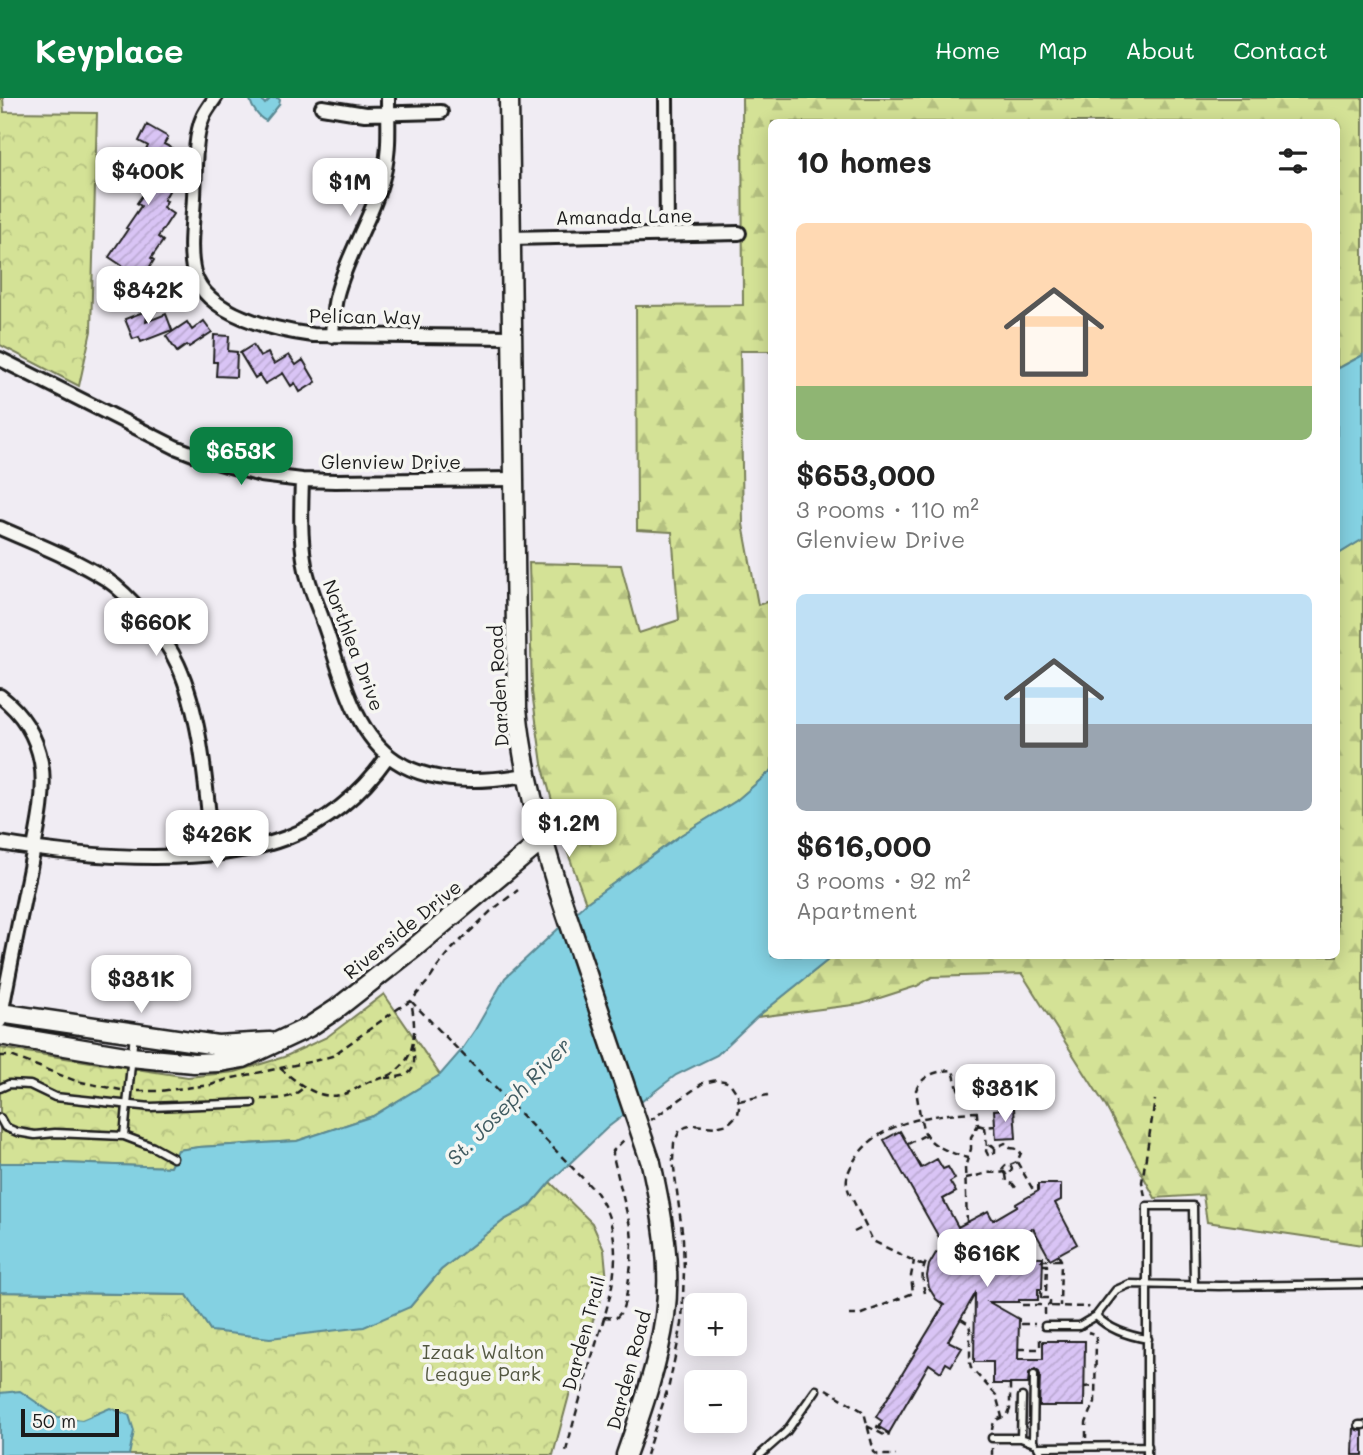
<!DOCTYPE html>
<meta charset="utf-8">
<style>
:root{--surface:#fff;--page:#f2f2f2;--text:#222;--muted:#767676;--accent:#0b8043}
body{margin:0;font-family:Mali,sans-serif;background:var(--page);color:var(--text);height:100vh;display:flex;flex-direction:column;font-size:26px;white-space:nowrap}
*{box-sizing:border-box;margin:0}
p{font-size:23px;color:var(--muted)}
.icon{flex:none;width:38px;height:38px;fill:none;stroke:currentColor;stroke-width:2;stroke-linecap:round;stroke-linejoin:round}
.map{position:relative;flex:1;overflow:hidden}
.side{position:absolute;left:768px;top:21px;width:572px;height:840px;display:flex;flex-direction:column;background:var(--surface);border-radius:10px;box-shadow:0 4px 18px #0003}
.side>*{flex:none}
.tools{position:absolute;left:684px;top:1195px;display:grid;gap:14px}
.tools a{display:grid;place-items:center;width:63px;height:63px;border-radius:10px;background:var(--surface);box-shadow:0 4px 18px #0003;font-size:35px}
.scale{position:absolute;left:21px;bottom:18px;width:98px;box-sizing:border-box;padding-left:7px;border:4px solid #1c1c1c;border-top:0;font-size:19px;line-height:24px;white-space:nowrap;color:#1c1c1c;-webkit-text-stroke:5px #f6f6f2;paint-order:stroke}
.price{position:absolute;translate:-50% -60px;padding:0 16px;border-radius:14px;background:#fff;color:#222;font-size:23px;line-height:46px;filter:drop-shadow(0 2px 4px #0008)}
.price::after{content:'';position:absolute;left:50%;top:42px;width:21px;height:16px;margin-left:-10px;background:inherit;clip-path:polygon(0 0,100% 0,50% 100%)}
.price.selected{background:var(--accent);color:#fff}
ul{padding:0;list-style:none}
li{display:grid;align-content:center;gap:14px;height:371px;padding:0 28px}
li span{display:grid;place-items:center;height:217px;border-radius:10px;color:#555}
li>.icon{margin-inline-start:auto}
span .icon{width:126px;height:126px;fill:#fffc;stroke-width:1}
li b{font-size:30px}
h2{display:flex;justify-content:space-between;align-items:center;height:84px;padding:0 28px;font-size:30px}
header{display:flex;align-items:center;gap:42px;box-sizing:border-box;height:98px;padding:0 35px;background:var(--accent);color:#fff}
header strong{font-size:33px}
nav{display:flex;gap:38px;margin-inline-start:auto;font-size:24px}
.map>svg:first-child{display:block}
.forest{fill:url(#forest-firs);stroke:#787f59;stroke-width:2}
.park{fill:url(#park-crowns);stroke:#787f59;stroke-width:2}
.water{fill:#84d1e2;stroke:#5a8993;stroke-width:2}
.building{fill:url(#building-hatch);stroke:#1c1c1c;stroke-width:2}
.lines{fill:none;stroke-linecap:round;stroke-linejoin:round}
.lane-casing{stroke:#1c1c1c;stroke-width:11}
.street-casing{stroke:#1c1c1c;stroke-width:18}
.secondary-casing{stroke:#1c1c1c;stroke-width:23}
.path{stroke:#1c1c1c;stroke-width:2.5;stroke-dasharray:7 5;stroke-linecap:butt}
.lane{stroke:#f6f6f2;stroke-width:6}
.street{stroke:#f6f6f2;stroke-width:12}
.secondary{stroke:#f6f6f2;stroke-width:18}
.secondary-bridge-casing{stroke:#1c1c1c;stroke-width:23;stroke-linecap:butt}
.secondary-bridge{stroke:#f6f6f2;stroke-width:18}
.labels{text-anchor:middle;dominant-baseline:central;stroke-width:7;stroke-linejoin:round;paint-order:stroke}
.street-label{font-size:19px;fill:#1c1c1c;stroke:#f6f6f2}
.park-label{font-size:19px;fill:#535741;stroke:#f6f6f2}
.water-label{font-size:21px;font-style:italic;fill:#405b61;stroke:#f6f6f2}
</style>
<header>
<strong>Keyplace</strong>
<nav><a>Home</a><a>Map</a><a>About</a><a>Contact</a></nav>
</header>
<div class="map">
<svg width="1363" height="1357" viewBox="0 0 1363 1357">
<defs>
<pattern id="forest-firs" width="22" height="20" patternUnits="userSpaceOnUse" patternTransform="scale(1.75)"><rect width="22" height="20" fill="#d4e296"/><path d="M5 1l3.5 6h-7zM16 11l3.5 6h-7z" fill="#b5c181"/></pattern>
<pattern id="park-crowns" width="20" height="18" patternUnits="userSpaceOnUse" patternTransform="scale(1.75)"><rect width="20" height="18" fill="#d4e296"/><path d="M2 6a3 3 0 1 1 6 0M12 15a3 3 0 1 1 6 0" fill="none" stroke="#b5c181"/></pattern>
<pattern id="building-hatch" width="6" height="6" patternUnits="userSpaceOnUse" patternTransform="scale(1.75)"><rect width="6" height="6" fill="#d9c4f5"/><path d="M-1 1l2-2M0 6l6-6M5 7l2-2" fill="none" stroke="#baa8d1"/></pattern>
</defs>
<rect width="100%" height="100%" fill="#f0ecf3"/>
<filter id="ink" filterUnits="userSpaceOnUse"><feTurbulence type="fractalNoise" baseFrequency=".0143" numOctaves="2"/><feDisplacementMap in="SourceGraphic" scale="14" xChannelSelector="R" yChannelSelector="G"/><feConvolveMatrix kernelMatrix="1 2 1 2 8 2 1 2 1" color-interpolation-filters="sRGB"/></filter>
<g filter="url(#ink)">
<path class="forest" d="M 742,0 L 1363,0 L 1363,257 L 1337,271 L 1337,24 L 772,24 L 772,253 L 740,253 L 743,426 L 758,507 L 772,502 L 772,672 L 736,703 L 681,737 L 586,805 L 561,736 L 542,666 L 532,594 L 529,465 L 621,467 L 639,535 L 679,522 L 672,434 L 637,432 L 636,208 L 743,207 Z
M 1363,441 L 1363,1147 L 1207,1124 L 1203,1097 L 1155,1100 L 1105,1007 L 1022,876 L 932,879 L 917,888 L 861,906 L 757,919 L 833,858 L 1337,858 L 1337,457 Z"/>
<path class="park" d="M 0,0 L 3,0 L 4,14 L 97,15 L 91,233 L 79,288 L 0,247 Z
M 384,896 L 440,977 L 373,1018 L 297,1043 L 199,1049 L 179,1052 L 170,1069 L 61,1065 L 0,1065 L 0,950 L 188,979 L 235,974 L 284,959 L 327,939 Z
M 550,1084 L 592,1125 L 604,1152 L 607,1183 L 578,1264 L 553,1357 L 0,1357 L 0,1194 L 187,1197 L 211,1233 L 410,1209 L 441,1172 L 504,1122 L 530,1108 Z"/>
<path class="water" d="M 252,0 L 260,0 L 265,6 L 271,0 L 278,0 L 280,2 L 279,7 L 266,23 C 259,20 252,10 250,2 Z
M 1363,257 L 1363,441 L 1337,457 L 1337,271 Z
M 772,672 L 772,858 L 833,858 L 757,919 L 717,957 L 676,977 L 607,1030 L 550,1084 L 530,1108 L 504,1122 L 441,1172 L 410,1209 L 364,1229 L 270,1240 L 211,1233 L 187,1197 L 0,1194 L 0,1065 L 61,1065 L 170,1069 L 178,1052 L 199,1049 L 297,1043 L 373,1018 L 440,977 L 460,954 L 475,932 L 505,880 L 586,805 L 681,737 L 736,703 Z
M 20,1293 L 58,1319 L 82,1322 L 110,1310 L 129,1317 L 134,1333 L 129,1357 L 0,1357 L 0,1295 Z"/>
<path class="building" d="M 147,27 L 168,39 L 164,46 L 177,53 L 166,75 L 176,80 L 164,102 L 167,103 L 163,109 L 173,116 L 158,139 L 163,143 L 151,160 L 154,162 L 142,181 L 109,159 L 128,131 L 126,130 L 141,108 L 137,105 L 151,85 L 145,81 L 147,78 L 137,73 L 148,53 L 146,52 L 148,48 L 139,43 Z
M 113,181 L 140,184 L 134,193 L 150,195 L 148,210 L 114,205 L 115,200 L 111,200 Z
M 148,212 L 146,224 L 166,216 L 172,232 L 141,244 L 139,239 L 133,241 L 125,221 Z
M 204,223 L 212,234 L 189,249 L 187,247 L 177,254 L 166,238 L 187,224 L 192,232 Z
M 214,237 L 229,238 L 228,253 L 237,254 L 236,279 L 216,278 L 217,264 L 213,264 Z
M 253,247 L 260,259 L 268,255 L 274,266 L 289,257 L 296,267 L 303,262 L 316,284 L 300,294 L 295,285 L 291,288 L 283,275 L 265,286 L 259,277 L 255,280 L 240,255 Z
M 1014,1010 L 1016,1040 L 996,1041 L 994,1012 Z
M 900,1033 L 921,1070 L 937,1061 L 943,1071 L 948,1069 L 955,1081 L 950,1084 L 956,1094 L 943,1101 L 958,1129 L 988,1113 L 993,1122 L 1017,1108 L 1016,1106 L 1038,1093 L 1038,1086 L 1061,1086 L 1061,1102 L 1055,1105 L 1077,1146 L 1050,1161 L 1033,1130 L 982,1158 L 1043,1159 L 1042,1191 L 1038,1191 L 1038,1202 L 1019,1202 L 1019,1204 L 989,1204 L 1019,1221 L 1018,1261 L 1043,1261 L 1043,1243 L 1085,1243 L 1084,1308 L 1039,1308 L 1040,1277 L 1039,1274 L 1035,1271 L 1029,1275 L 1028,1286 L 993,1286 L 993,1264 L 974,1264 L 975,1196 L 948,1243 L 962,1250 L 951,1268 L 946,1265 L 941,1274 L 929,1266 L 889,1335 L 879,1329 L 882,1323 L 876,1319 L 944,1207 L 936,1201 L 929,1190 L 927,1178 L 929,1167 L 936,1155 L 945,1150 L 884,1042 Z
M 1354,1328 L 1357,1332 L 1363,1333 L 1363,1357 L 1353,1357 Z"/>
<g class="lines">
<g class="lane-casing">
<path id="lane" d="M 0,990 L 9,986 L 30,987 L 55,999 L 151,1009 L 252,1005
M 0,1020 L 5,1029 L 17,1034 L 35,1037 L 55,1035 L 124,1038 L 153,1049 L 173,1060
M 124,1038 L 134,936
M 1045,1228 L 1079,1228 L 1096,1218
M 1148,1241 C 1129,1238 1110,1232 1096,1218 L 1116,1192 L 1130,1186 L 1219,1188 L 1363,1186
M 1022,1299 L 1021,1340 L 1034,1345
M 1359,1327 L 1363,1327
M 992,1340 L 1021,1340
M 1033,1344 L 1034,1277
M 760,1357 L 786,1334 L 816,1292
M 1042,1357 L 1038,1349 L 1148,1348
M 1147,1357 L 1147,1108 L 1193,1108 L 1194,1187"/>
</g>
<g class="street-casing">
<path id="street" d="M 215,0 C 211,6 206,12 203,19 C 194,38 195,77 194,99 C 193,123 188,151 194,175 C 206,217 275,232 313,237 L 512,239
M 666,0 L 667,137
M 322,9 L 365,16 L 441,14
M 510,140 L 739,135
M 332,238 C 333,224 333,210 337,196 C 348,154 374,117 384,75 C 390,51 388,25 388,0
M 0,261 L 175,349 L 206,361 L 261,377 L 302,382 L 335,383 L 514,381
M 302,382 C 301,411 300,439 305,467 C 308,487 317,505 323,523 C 340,569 352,635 396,663 C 432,687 485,684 526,677
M 0,430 C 36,446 73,460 106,481 C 121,491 134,505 145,518 C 158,533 170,549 178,567 C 203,622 206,696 213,756
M 0,598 C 22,615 36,637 41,664 C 47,697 36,738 30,770 C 20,821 9,872 0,923
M 0,745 C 51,754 102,759 154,759 C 253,758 328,743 388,658"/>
</g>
<g class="secondary-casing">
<path id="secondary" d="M 509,0 L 517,610 C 523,673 539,731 558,791
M 0,915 L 217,947 L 270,944
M 0,937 L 131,959 L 161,962 L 194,965 L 220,964 L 243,960 L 309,929 L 335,912 L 414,850 L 543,742
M 626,1357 C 642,1312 658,1266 665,1218 C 672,1167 662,1115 651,1065"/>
</g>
<path class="path" d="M 411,903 L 597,1095 C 632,1150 608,1206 591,1262 C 582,1294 573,1325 565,1357
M 0,958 L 11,958 L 76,983 L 121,992
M 280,970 C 299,986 320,1005 347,995 C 355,992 363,986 371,983 C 378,981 385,980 392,976 C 418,960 416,929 411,903
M 385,980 C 411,979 417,975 413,949
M 138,993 L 159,993 L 211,987 L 228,981 L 314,963 L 332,958 L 399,910 L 411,903 L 430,881 L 437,870 L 452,851 L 491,813 L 518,792
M 261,1001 C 277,1001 290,1002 303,990
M 739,1003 L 768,997
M 978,1027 L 985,1029 L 995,1028
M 985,1029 L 987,1049
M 908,1046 L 925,1037
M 995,1050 L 992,1047 L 987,1049 L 986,1053 L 988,1057 L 992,1057 L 995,1054 L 995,1050 L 1005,1045 L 1010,1050 L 1018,1051 L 1021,1055 L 1017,1064 L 1010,1067
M 1017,1064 L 1035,1095
M 1006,1076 L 1007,1084 L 1013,1086 L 1017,1091
M 965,1080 C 973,1079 980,1077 987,1075 C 993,1074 998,1076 1004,1074 L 1006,1076 L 1010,1076 L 1012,1071 L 1010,1067 L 1006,1067 L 1003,1070 L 1004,1074
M 1145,1098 L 1142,1084 L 1155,1002
M 967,1125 L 965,1069 L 971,1051 L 971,1039 L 978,1027 L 976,1006 C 957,997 958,991 953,972 C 938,973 923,976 916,992 C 924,1039 919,1044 967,1060
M 854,1134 L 866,1128
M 1058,1157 L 1061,1162 L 1060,1208
M 1041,1162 L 1061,1162
M 924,1168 L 873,1143 L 849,1094 C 844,1081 848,1074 854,1063 C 878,1022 934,1016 977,1014
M 925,1195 C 922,1183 921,1173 927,1162
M 1041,1200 L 1050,1200 L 1050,1207 L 1045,1207 L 1045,1218
M 1041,1200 L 1041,1194 L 1046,1194 L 1047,1167 L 1041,1167 L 1041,1162
M 1022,1207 L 1045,1207
M 1051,1208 L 1088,1209 L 1089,1210
M 849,1217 L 859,1217 L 913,1195 L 911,1178 L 914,1163
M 604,1219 L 616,1220 L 622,1213 L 626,1200 L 631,1167 L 632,1143 L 631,1132 L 613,1058 L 613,1053 L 626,1040
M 961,1221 L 969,1226 L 970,1231 L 970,1265 L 971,1270 L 996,1297 L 1002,1319
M 1021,1226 L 1035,1226
M 1019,1251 L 1040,1251 L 1040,1237
M 1084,1289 L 1095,1288
M 826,1291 L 864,1314 L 874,1354 L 878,1357 L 896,1357
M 867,1328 L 888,1339 L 889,1336 L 877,1329 L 881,1322
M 992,1332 C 993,1320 999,1322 1008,1316 L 1010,1311 L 1010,1286
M 1086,1340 L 1086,1325 L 1095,1304 L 1096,1240 L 1094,1236 L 1088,1234
M 646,1357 L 669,1287 L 682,1226 L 684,1172 L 683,1141 L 673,1062 L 674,1045 L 680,1032 L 686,1029 L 693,1027 L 716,1029 L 728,1026 L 738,1016 L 739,1010 L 738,997 L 730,985 L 724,983 L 717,982 L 703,985 L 651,1022
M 992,1357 L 992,1350"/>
<use href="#lane" class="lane"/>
<use href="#street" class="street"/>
<use href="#secondary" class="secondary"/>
<g class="secondary-bridge-casing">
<path id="secondary-bridge" d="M 558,791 L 651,1065"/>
</g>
<use href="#secondary-bridge" class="secondary-bridge"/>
</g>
</g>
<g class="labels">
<g class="street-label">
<text transform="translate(624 118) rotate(-1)">Amanada Lane</text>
<text transform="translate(365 218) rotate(1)">Pelican Way</text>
<text x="391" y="363">Glenview Drive</text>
<text transform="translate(354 547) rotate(69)">Northlea Drive</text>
<text transform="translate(498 588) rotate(-93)">Darden Road</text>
<text transform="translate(402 831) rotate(-39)">Riverside Drive</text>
<text transform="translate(583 1235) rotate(-75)">Darden Trail</text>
<text transform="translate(628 1272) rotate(-75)">Darden Road</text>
</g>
<g class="park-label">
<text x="483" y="1253">Izaak Walton<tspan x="483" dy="22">League Park</tspan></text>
</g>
<g class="water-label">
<text transform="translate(508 1003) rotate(-46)">St. Joseph River</text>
</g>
</g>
</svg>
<div class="tools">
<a>+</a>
<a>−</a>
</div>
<div class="scale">50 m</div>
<b class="price" style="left:148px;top:109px">$400K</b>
<b class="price" style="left:350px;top:120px">$1M</b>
<b class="price" style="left:148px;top:228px">$842K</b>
<b class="price selected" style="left:241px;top:389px">$653K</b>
<b class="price" style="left:156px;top:560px">$660K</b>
<b class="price" style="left:569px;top:761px">$1.2M</b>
<b class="price" style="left:217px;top:772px">$426K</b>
<b class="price" style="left:141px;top:917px">$381K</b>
<b class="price" style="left:1005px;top:1026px">$381K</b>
<b class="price" style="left:987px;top:1191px">$616K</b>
<section class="side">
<h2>10 homes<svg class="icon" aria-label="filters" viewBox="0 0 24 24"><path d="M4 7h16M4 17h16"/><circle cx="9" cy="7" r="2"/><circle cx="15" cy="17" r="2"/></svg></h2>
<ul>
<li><span style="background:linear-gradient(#ffd9b3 75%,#8fb573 0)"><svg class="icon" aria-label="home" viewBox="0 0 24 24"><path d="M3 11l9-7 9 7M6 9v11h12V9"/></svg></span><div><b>$653,000</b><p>3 rooms · 110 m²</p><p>Glenview Drive</p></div></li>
<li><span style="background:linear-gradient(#bfe0f5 60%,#9aa5b1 0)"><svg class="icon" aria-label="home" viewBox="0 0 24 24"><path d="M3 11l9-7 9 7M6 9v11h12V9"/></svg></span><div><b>$616,000</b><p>3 rooms · 92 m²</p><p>Apartment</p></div></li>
</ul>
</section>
</div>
